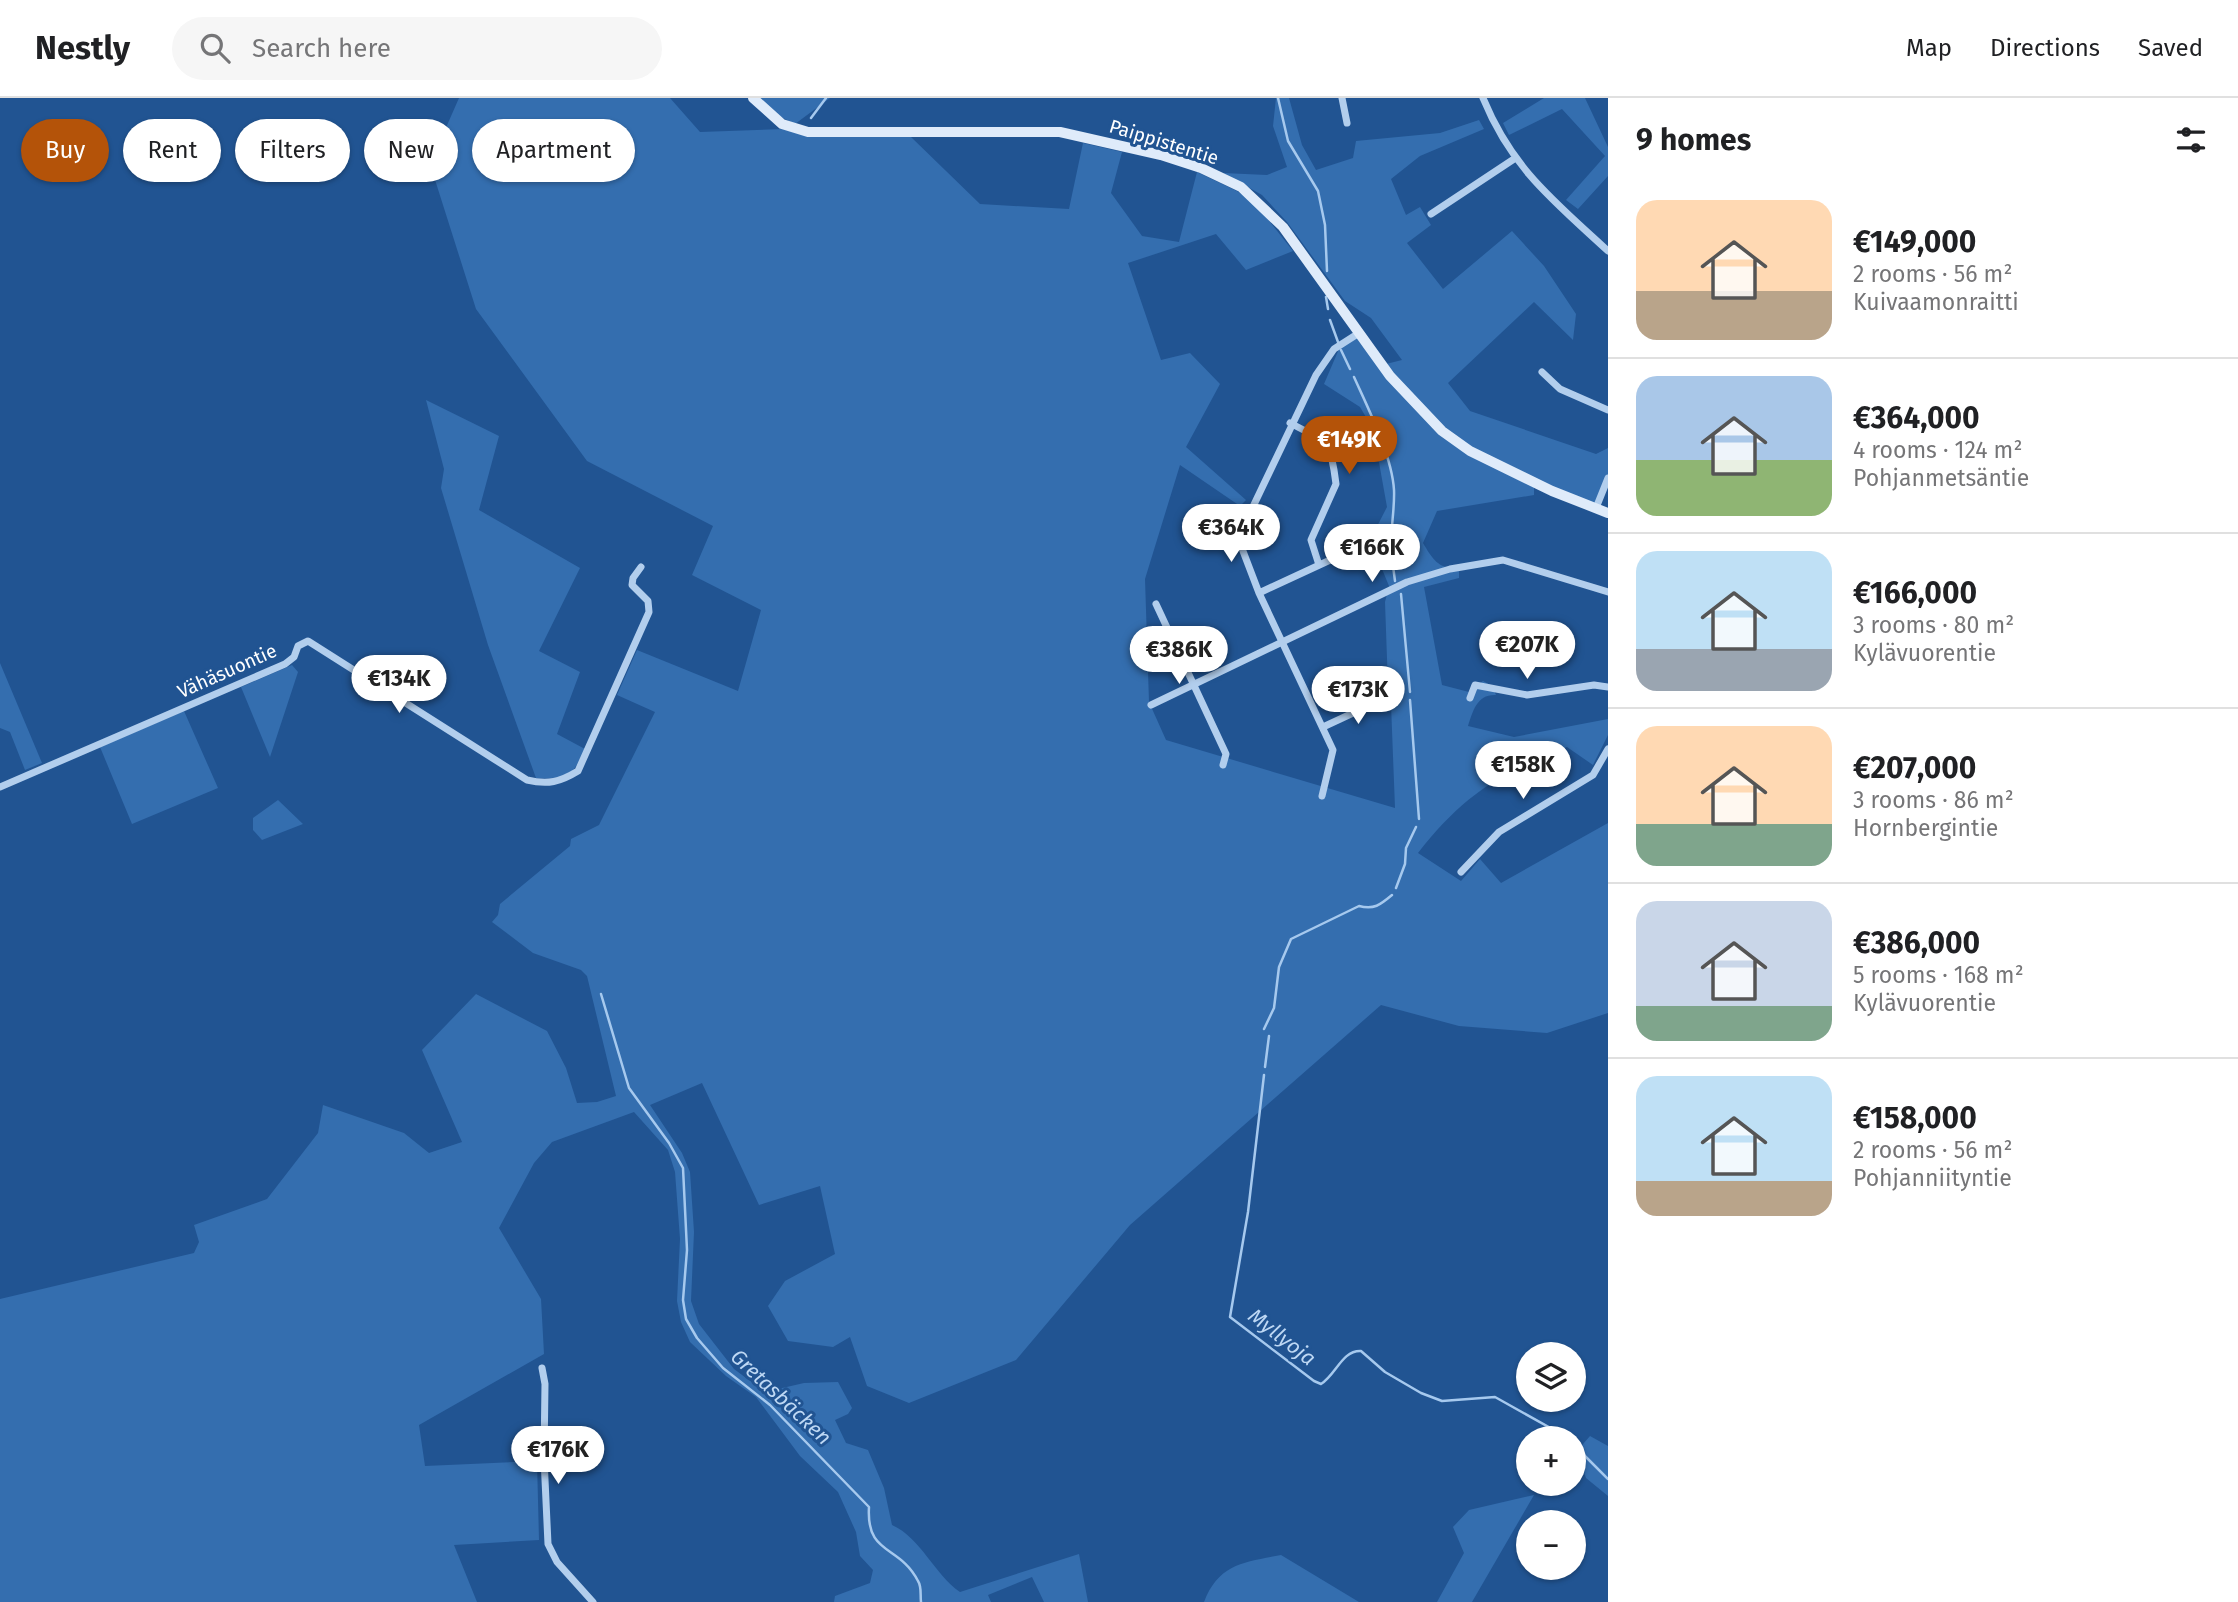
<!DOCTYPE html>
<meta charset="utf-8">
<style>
:root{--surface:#fff;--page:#f6f6f6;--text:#202124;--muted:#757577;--line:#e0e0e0;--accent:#b45309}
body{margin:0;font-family:"Fira Sans",sans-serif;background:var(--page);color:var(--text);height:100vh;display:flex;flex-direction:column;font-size:26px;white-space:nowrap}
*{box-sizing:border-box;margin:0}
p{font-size:23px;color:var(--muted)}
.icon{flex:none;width:38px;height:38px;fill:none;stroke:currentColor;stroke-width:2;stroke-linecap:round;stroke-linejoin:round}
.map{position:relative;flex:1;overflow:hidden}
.side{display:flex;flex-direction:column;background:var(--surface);width:630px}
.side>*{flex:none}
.banner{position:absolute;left:21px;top:21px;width:665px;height:63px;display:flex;gap:14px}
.fabs{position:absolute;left:1516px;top:1244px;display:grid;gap:14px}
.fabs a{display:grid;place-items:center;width:70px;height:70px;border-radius:50%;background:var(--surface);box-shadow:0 2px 5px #0004;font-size:35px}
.price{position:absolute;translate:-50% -60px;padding:0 16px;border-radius:24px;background:#fff;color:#222;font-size:23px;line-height:46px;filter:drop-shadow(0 2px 4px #0008)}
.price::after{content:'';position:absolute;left:50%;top:42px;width:21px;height:16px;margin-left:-10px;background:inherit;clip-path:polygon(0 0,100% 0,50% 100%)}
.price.active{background:var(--accent);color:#fff}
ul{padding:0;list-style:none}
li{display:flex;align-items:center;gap:21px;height:175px;padding:0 28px}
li+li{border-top:2px solid var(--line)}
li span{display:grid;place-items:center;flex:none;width:196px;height:140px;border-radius:21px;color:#555}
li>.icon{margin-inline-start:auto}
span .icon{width:84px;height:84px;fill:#fffc;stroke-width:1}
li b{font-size:30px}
h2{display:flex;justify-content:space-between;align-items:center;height:84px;padding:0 28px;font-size:30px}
.pill{padding:0 24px;border-radius:32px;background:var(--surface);box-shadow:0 2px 5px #0004;font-size:24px;line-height:63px}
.pill.active{background:var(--accent);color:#fff}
header{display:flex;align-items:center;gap:42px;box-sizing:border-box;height:98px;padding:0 35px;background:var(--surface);border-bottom:2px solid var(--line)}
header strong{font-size:33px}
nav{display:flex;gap:38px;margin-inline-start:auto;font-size:24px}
.search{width:490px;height:63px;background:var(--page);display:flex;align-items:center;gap:18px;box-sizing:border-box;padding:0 24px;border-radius:38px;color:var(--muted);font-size:26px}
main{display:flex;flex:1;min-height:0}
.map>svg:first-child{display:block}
.green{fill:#346eaf}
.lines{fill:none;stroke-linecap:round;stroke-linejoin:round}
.stream{stroke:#a6c9ee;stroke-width:2.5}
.street{stroke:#b2ceed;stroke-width:7}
.secondary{stroke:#dfebfa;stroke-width:10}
.labels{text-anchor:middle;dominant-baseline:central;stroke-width:6;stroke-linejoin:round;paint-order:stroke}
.street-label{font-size:19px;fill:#fff;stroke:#215492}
.water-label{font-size:21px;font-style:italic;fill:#bed8f4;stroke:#215492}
</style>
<header>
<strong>Nestly</strong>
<div class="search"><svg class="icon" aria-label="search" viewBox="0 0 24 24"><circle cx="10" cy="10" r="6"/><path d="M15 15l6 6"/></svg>Search here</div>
<nav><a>Map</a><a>Directions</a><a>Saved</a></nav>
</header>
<main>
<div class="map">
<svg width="1608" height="1504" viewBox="0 0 1608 1504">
<rect width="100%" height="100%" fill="#215492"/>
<path class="green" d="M 459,0 L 670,0 L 700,34 L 783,31 L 911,39 L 980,106 L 1069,111 L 1083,45 L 1122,54 L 1111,95 L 1142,138 L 1179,144 L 1197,74 L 1237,93 L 1255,105 L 1293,153 L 1246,172 L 1216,136 L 1128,165 L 1161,262 L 1190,255 L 1220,286 L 1186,349 L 1246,402 L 1240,408 L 1180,367 L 1145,481 L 1149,604 L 1166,642 L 1395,710 L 1391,606 L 1383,592 L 1388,589 L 1385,504 L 1389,488 L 1370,442 L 1387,409 L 1373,331 L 1360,309 L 1324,286 L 1342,244 L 1359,235 L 1382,267 L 1402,262 L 1371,220 L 1345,203 L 1287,124 L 1262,97 L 1223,75 L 1267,77 L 1287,69 L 1273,28 L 1276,0 L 1289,0 L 1302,47 L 1316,72 L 1353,60 L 1356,43 L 1440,35 L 1479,22 L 1484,31 L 1420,58 L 1391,81 L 1406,117 L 1420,109 L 1431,127 L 1407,145 L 1443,191 L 1512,133 L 1544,168 L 1576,216 L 1573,242 L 1534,204 L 1448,285 L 1470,313 L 1596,356 L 1608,350 L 1608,379 L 1596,410 L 1534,385 L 1534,397 L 1437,413 L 1423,445 C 1432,460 1439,473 1459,469 L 1459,480 L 1424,489 L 1442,587 L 1469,594 L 1483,583 L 1492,588 L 1496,597 C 1477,596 1473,613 1468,628 L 1514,639 L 1608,621 L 1608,637 L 1593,667 L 1567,649 C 1500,674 1462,699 1418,755 L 1461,783 L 1480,761 L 1501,785 L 1608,725 L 1608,915 L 1547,935 L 1459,928 L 1381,907 L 1130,1127 L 1016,1262 L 909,1305 L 867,1288 L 850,1239 L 833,1249 L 788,1243 L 768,1208 L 785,1183 L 835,1156 L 820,1088 L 759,1107 L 702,985 L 650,1007 L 682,1055 L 690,1074 L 694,1134 L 691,1203 L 699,1226 L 734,1271 L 765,1294 L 804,1285 L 838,1284 L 852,1310 L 848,1316 L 835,1322 L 846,1345 L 868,1352 L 884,1390 L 892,1427 C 921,1440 934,1476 960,1494 L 1079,1456 L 1088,1504 L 1044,1504 L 1032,1479 L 988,1497 L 991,1504 L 834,1504 L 835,1498 L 870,1485 L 873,1472 L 860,1458 L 856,1434 L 838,1394 L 800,1358 L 756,1299 L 726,1278 L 690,1244 L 681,1224 L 677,1203 L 680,1141 L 675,1074 L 668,1052 L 634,1014 L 552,1044 L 534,1065 L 499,1130 L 541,1201 L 544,1256 L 419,1327 L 425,1368 L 537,1363 L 539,1442 L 454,1447 L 477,1504 L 0,1504 L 0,1201 L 194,1155 L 199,1144 L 194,1127 L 267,1101 L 318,1035 L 323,1007 L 404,1035 L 429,1055 L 462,1044 L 422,952 L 476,896 L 547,933 L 566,970 L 577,1005 L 597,1004 L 616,998 L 587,878 L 581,872 L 533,855 L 492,824 L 498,817 L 500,806 L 570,748 L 571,741 L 599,727 L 655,614 L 617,597 L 637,552 L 738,593 L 761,512 L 692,477 L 713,428 L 587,363 L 476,211 L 430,66 Z
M 760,0 L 830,0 L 795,26 L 775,16 Z
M 1544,0 L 1585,0 L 1608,49 L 1608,78 L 1578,111 L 1566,102 L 1605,58 L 1562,11 L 1509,37 L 1503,25 Z
M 426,302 L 499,338 L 479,412 L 580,470 L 539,553 L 580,574 L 557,636 L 585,651 C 573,679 566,681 536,680 L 488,547 L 441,390 L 444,371 Z
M 0,565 L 42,665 L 25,672 L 10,634 L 0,630 Z
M 292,567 L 298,574 L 270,659 L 241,589 Z
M 184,613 L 218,690 L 132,726 L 100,649 Z
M 278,702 L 303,726 L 262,742 L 253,732 L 253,720 Z
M 1590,1338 L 1608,1348 L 1608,1398 L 1586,1380 L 1577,1353 Z
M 1534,1397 L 1472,1504 L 1437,1504 L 1464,1455 L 1453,1429 L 1469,1412 Z
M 1281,1457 L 1359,1504 L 1204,1504 C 1219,1465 1245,1464 1281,1457 Z"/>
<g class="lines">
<path class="stream" d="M 1278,0 L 1288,43 L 1318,93 L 1325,127 L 1327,173
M 811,20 L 826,0
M 1326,199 L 1328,211
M 1330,222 L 1338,244
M 1341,252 L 1350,271
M 1354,279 C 1368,310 1392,358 1394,392 C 1395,414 1389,436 1392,458
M 1393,468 L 1395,483
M 1401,496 L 1410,594
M 1410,602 L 1419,721
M 1396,790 L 1405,766 L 1406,750 L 1416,729
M 601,896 L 629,990 L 669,1045 L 683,1070 L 687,1152 L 683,1202 L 686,1221 L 697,1240 L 723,1270 L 770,1307 L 869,1409 C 866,1458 899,1446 918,1483 C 922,1489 920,1497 921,1504
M 1264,931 L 1274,910 L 1279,869 L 1291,841 L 1359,808 C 1374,812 1380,807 1392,797
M 1265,969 L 1269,938
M 1264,977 L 1248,1114 L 1230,1219 L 1314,1283 L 1321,1286 C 1336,1277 1342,1252 1361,1253 L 1385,1274 L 1421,1295 L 1442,1303 L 1495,1299 L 1563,1337
M 1575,1348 L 1608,1381"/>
<path class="street" d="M 1342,0 L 1347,25
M 1483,0 C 1512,71 1554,103 1608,153
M 1431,116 L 1514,61
M 1542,274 L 1560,291 L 1608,312
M 1290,325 L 1319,340 L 1331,357 L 1334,372 L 1336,386 L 1311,442 L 1319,467
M 1596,410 L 1608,380
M 1259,495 L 1341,457
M 1156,506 L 1226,656 L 1223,667
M 1470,600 L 1475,587 L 1527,597 L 1594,587 L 1608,589
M 1151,607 L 1407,484 L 1450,471 L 1503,462 L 1608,494
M 1323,629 L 1381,602
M 0,689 L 285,566 L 294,559 L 298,548 L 308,543 L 527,682 C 548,687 560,684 578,673 L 649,514 L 648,503 L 632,487 L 633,480 L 641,469
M 1322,698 L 1333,652 L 1259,495 L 1238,440 L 1316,277 L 1334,251 L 1359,235
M 1461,774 L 1499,734 L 1593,677 L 1608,651
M 542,1270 L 545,1286 L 544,1360 L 548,1446 L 557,1464 L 593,1504"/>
<path class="secondary" d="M 753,0 L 782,26 L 808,34 L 1060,34 L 1161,57 L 1201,70 L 1241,89 L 1283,129 L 1390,278 L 1442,333 L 1470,353 L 1552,393 L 1608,415"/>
</g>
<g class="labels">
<g class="street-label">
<text transform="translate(1164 44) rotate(17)">Paippistentie</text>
<text transform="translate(227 573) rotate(-24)">Vähäsuontie</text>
</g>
<g class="water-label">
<text transform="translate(1282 1239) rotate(38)">Myllyoja</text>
<text transform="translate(781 1299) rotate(43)">Gretasbäcken</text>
</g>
</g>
</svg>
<div class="fabs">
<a><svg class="icon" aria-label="layers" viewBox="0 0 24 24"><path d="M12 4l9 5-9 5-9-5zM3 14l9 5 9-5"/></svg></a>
<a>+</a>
<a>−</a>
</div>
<b class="price active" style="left:1349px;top:378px">€149K</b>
<b class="price" style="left:1231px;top:466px">€364K</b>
<b class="price" style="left:1372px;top:486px">€166K</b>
<b class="price" style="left:1527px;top:583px">€207K</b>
<b class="price" style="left:1179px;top:588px">€386K</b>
<b class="price" style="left:399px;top:617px">€134K</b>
<b class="price" style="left:1358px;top:628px">€173K</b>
<b class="price" style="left:1523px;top:703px">€158K</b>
<b class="price" style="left:558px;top:1388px">€176K</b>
<div class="banner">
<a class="pill active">Buy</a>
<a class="pill">Rent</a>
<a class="pill">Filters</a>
<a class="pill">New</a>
<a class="pill">Apartment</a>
</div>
</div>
<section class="side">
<h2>9 homes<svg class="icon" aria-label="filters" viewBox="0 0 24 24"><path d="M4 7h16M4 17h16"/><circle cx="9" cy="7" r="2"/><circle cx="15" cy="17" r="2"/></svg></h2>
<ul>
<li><span style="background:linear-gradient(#ffd9b3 65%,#b9a48a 0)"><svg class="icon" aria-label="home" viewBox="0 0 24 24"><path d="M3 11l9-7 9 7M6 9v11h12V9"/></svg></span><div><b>€149,000</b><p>2 rooms · 56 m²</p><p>Kuivaamonraitti</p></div></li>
<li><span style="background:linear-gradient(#a9c7e8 60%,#8fb573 0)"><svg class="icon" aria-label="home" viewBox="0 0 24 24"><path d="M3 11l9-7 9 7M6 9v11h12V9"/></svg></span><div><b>€364,000</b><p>4 rooms · 124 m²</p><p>Pohjanmetsäntie</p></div></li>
<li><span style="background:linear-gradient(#bfe0f5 70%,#9aa5b1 0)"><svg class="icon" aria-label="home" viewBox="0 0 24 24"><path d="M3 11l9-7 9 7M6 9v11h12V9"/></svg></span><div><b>€166,000</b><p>3 rooms · 80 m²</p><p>Kylävuorentie</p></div></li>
<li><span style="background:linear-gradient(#ffd9b3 70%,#7fa58c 0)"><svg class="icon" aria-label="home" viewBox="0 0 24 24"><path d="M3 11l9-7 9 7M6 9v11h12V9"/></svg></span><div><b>€207,000</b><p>3 rooms · 86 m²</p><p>Hornbergintie</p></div></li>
<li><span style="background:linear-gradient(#c9d6e8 75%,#7fa58c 0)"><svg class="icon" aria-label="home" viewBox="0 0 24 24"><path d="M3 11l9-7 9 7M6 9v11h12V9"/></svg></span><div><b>€386,000</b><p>5 rooms · 168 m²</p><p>Kylävuorentie</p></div></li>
<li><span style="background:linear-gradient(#bfe0f5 75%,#b9a48a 0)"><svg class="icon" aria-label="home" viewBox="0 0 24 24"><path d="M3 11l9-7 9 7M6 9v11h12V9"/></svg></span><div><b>€158,000</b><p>2 rooms · 56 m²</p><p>Pohjanniityntie</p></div></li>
</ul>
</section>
</main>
